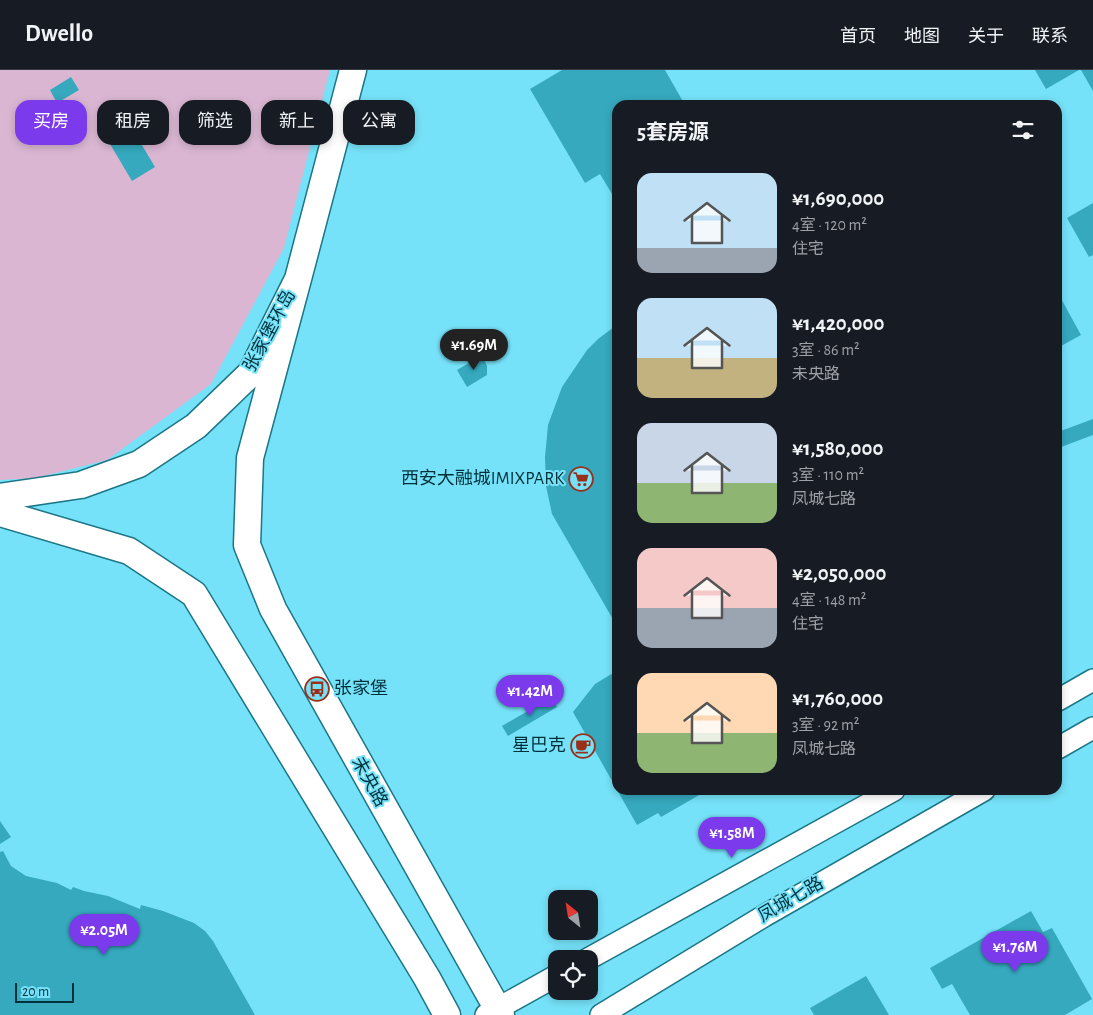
<!DOCTYPE html>
<html lang="zh">
<meta charset="utf-8">
<style>
:root{--surface:#171b24;--page:#242831;--text:#f1f3f6;--muted:#9ea1a6;--line:#363941;--accent:#7c3aed}
body{margin:0;font-family:"Alegreya Sans","Noto Sans SC",sans-serif;background:var(--page);color:var(--text);height:100vh;display:flex;flex-direction:column;font-size:19px;white-space:nowrap}
*{box-sizing:border-box;margin:0}
p{font-size:16px;color:var(--muted)}
.icon{flex:none;width:28px;height:28px;fill:none;stroke:currentColor;stroke-width:2;stroke-linecap:round;stroke-linejoin:round}
.map{position:relative;flex:1;overflow:hidden}
.drawer{position:absolute;left:612px;top:30px;width:450px;height:695px;display:flex;flex-direction:column;background:var(--surface);border-radius:15px;box-shadow:0 2px 8px #0003}
.drawer>*{flex:none}
.hud{position:absolute;left:15px;top:30px;width:475px;height:45px;display:flex;gap:10px}
.needle{width:32px;rotate:330deg}
.fabs{position:absolute;left:548px;top:820px;display:grid;gap:10px}
.fabs a{display:grid;place-items:center;width:50px;height:50px;border-radius:10px;background:var(--surface);box-shadow:0 2px 8px #0003;font-size:25px}
.scale{position:absolute;left:15px;bottom:12px;width:59px;box-sizing:border-box;padding-left:5px;border:2px solid #00313a;border-top:0;font-size:14px;line-height:18px;white-space:nowrap;color:#00313a;-webkit-text-stroke:4px #76e2f9;paint-order:stroke}
.price{position:absolute;translate:-50% -42px;padding:0 11px;border-radius:18px;background:var(--accent);color:#fff;font-size:16px;line-height:32px;filter:drop-shadow(0 1px 2px #0008)}
.price::after{content:'';position:absolute;left:50%;top:30px;width:15px;height:11px;margin-left:-8px;background:inherit;clip-path:polygon(0 0,100% 0,50% 100%)}
.price.selected{background:#222;color:#fff}
ul{padding:0;list-style:none}
li{display:flex;align-items:center;gap:15px;height:125px;padding:0 25px}
li span{display:grid;place-items:center;flex:none;width:140px;height:100px;border-radius:15px;color:#555}
li>.icon{margin-inline-start:auto}
span .icon{width:60px;height:60px;fill:#fffc;stroke-width:1}
li b{font-size:21px}
h2{display:flex;justify-content:space-between;align-items:center;height:60px;padding:0 25px;font-size:21px}
.tag{padding:0 18px;border-radius:15px;background:var(--surface);box-shadow:0 2px 8px #0003;font-size:18px;line-height:45px}
.tag.selected{background:var(--accent);color:#fff}
header{display:flex;align-items:center;gap:30px;box-sizing:border-box;height:70px;padding:0 25px;background:var(--surface);border-bottom:1px solid var(--line)}
header strong{font-size:24px}
nav{display:flex;gap:28px;margin-inline-start:auto;font-size:18px}
.map>svg:first-child{display:block}
.green{fill:#dab6d2}
.building{fill:#36a9bf}
.lines{fill:none;stroke-linecap:round;stroke-linejoin:round}
.tertiary-casing{stroke:#1c7686;stroke-width:24}
.primary-casing{stroke:#1c7686;stroke-width:29}
.tertiary{stroke:#fff;stroke-width:21}
.primary{stroke:#fff;stroke-width:26}
.labels{text-anchor:middle;dominant-baseline:central;stroke-width:4;stroke-linejoin:round;paint-order:stroke}
.street-label{font-size:18px;fill:#00313a;stroke:#76e2f9}
.poi-label{font-size:18px;fill:#00313a;stroke:#76e2f9;text-anchor:end}
</style>
<header>
<strong>Dwello</strong>
<nav><a>首页</a><a>地图</a><a>关于</a><a>联系</a></nav>
</header>
<div class="map">
<svg width="1093" height="945" viewBox="0 0 1093 945">
<rect width="100%" height="100%" fill="#76e2f9"/>
<path class="green" d="M 0,0 L 330,0 L 284,178 L 211,314 L 107,390 L 36,408 L 0,410 Z"/>
<path class="building" d="M 562,0 L 665,0 L 685,35 L 618,35 L 618,134 L 600,104 L 585,113 L 530,19 Z
M 1035,0 L 1079,0 L 1046,19 Z
M 1081,0 L 1093,0 L 1093,21 Z
M 71,7 L 79,20 L 57,33 L 50,20 Z
M 133,60 L 155,97 L 132,111 L 110,74 Z
M 1093,133 L 1093,185 L 1089,187 L 1067,148 Z
M 1058,223 L 1081,265 L 1061,276 L 1059,272 L 1058,273 Z
M 618,254 L 618,558 L 552,444 L 546,416 L 545,387 L 548,355 L 562,317 L 587,280 L 598,269 Z
M 482,285 L 487,296 L 487,305 L 467,317 L 457,300 Z
M 1093,349 L 1093,365 L 1061,377 L 1058,362 Z
M 618,600 L 618,720 L 708,720 L 661,747 L 658,743 L 637,755 L 573,642 L 595,614 Z
M 552,627 L 557,637 L 508,666 L 502,656 Z
M 0,751 L 11,767 L 0,774 Z
M 3,781 L 11,796 L 26,806 L 57,813 L 71,820 L 73,817 L 84,821 L 108,826 L 140,839 L 141,835 L 163,841 L 194,853 L 205,861 L 213,871 L 255,945 L 0,945 L 0,782 Z
M 1031,841 L 1043,862 L 1052,858 L 1092,929 L 1065,945 L 970,945 L 952,914 L 942,919 L 930,898 Z
M 866,906 L 889,945 L 814,945 L 810,938 Z"/>
<g class="lines">
<g class="tertiary-casing">
<path id="tertiary" d="M 1058,630 L 1093,610
M 1058,678 L 1093,658
M 588,889 L 894,720
M 486,945 L 556,906
M 601,945 L 764,846 L 984,720"/>
</g>
<g class="primary-casing">
<path id="primary" d="M 298,209 L 250,388 L 247,475 L 273,539 L 501,945
M 0,427 L 81,415 L 139,394 L 196,356 L 251,303 L 298,209 L 353,0
M 0,443 L 129,481 L 194,524 L 427,908 L 447,945"/>
</g>
<use href="#tertiary" class="tertiary"/>
<use href="#primary" class="primary"/>
</g>
<defs>
<g id="supermarket-ring" transform="scale(1.25)"><circle r="9.5" fill="#76e2f9" stroke="#99301a" stroke-width="1.5"/><path d="M-6-5.5h2.5l.6 2H6L4.5 2H-2.5L-4.4-4H-6ZM-1.5 3.2a1.3 1.3 0 1 0 .1 0ZM3 3.2a1.3 1.3 0 1 0 .1 0Z" fill="#99301a"/></g>
<g id="bus-ring" transform="scale(1.25)"><circle r="9.5" fill="#76e2f9" stroke="#99301a" stroke-width="1.5"/><path d="M-5-6H5V4H4V6H2V4H-2V6H-4V4H-5ZM-3.5-4V0h7V-4ZM-3.5 1.2v1.5H-2V1.2ZM2 1.2v1.5H3.5V1.2Z" fill="#99301a"/></g>
<g id="cafe-ring" transform="scale(1.25)"><circle r="9.5" fill="#76e2f9" stroke="#99301a" stroke-width="1.5"/><path d="M-5.5-4.5H6V0H3Q3 3.5 0 3.5H-2.5Q-5.5 3.5-5.5 0ZM3-3.2v2h1.7v-2ZM-6 4.5H4V6H-6Z" fill="#99301a"/></g>
</defs>
<g fill-rule="evenodd">
<use href="#supermarket-ring" x="581" y="409"/>
<use href="#bus-ring" x="317" y="619"/>
<use href="#cafe-ring" x="583" y="676"/>
</g>
<g class="labels">
<g class="street-label">
<text transform="translate(270 261) rotate(-62)">张家堡环岛</text>
<text transform="translate(369 712) rotate(61)">未央路</text>
<text transform="translate(791 830) rotate(-30)">凤城七路</text>
</g>
<g class="poi-label">
<text x="564" y="409">西安大融城IMIXPARK</text>
<text x="334" y="619" text-anchor="start">张家堡</text>
<text x="566" y="676">星巴克</text>
</g>
</g>
</svg>
<div class="fabs">
<a><svg class="needle" viewBox="-14 -14 28 28"><path d="M0-13l5 13h-10z" fill="#e53935"/><path d="M0 13l5-13h-10z" fill="#9ea1a6"/></svg></a>
<a><svg class="icon" aria-label="locate" viewBox="0 0 24 24"><circle cx="12" cy="12" r="6"/><path d="M12 2v4M12 18v4M2 12h4M18 12h4"/></svg></a>
</div>
<div class="scale">20 m</div>
<b class="price selected" style="left:474px;top:301px">¥1.69M</b>
<b class="price" style="left:530px;top:647px">¥1.42M</b>
<b class="price" style="left:732px;top:789px">¥1.58M</b>
<b class="price" style="left:104px;top:886px">¥2.05M</b>
<b class="price" style="left:1015px;top:903px">¥1.76M</b>
<div class="hud">
<a class="tag selected">买房</a>
<a class="tag">租房</a>
<a class="tag">筛选</a>
<a class="tag">新上</a>
<a class="tag">公寓</a>
</div>
<section class="drawer">
<h2>5套房源<svg class="icon" aria-label="filters" viewBox="0 0 24 24"><path d="M4 7h16M4 17h16"/><circle cx="9" cy="7" r="2"/><circle cx="15" cy="17" r="2"/></svg></h2>
<ul>
<li><span style="background:linear-gradient(#bfe0f5 75%,#9aa5b1 0)"><svg class="icon" aria-label="home" viewBox="0 0 24 24"><path d="M3 11l9-7 9 7M6 9v11h12V9"/></svg></span><div><b>¥1,690,000</b><p>4室 · 120 m²</p><p>住宅</p></div></li>
<li><span style="background:linear-gradient(#bfe0f5 60%,#c2b280 0)"><svg class="icon" aria-label="home" viewBox="0 0 24 24"><path d="M3 11l9-7 9 7M6 9v11h12V9"/></svg></span><div><b>¥1,420,000</b><p>3室 · 86 m²</p><p>未央路</p></div></li>
<li><span style="background:linear-gradient(#c9d6e8 60%,#8fb573 0)"><svg class="icon" aria-label="home" viewBox="0 0 24 24"><path d="M3 11l9-7 9 7M6 9v11h12V9"/></svg></span><div><b>¥1,580,000</b><p>3室 · 110 m²</p><p>凤城七路</p></div></li>
<li><span style="background:linear-gradient(#f6c9c9 60%,#9aa5b1 0)"><svg class="icon" aria-label="home" viewBox="0 0 24 24"><path d="M3 11l9-7 9 7M6 9v11h12V9"/></svg></span><div><b>¥2,050,000</b><p>4室 · 148 m²</p><p>住宅</p></div></li>
<li><span style="background:linear-gradient(#ffd9b3 60%,#8fb573 0)"><svg class="icon" aria-label="home" viewBox="0 0 24 24"><path d="M3 11l9-7 9 7M6 9v11h12V9"/></svg></span><div><b>¥1,760,000</b><p>3室 · 92 m²</p><p>凤城七路</p></div></li>
</ul>
</section>
</div>
